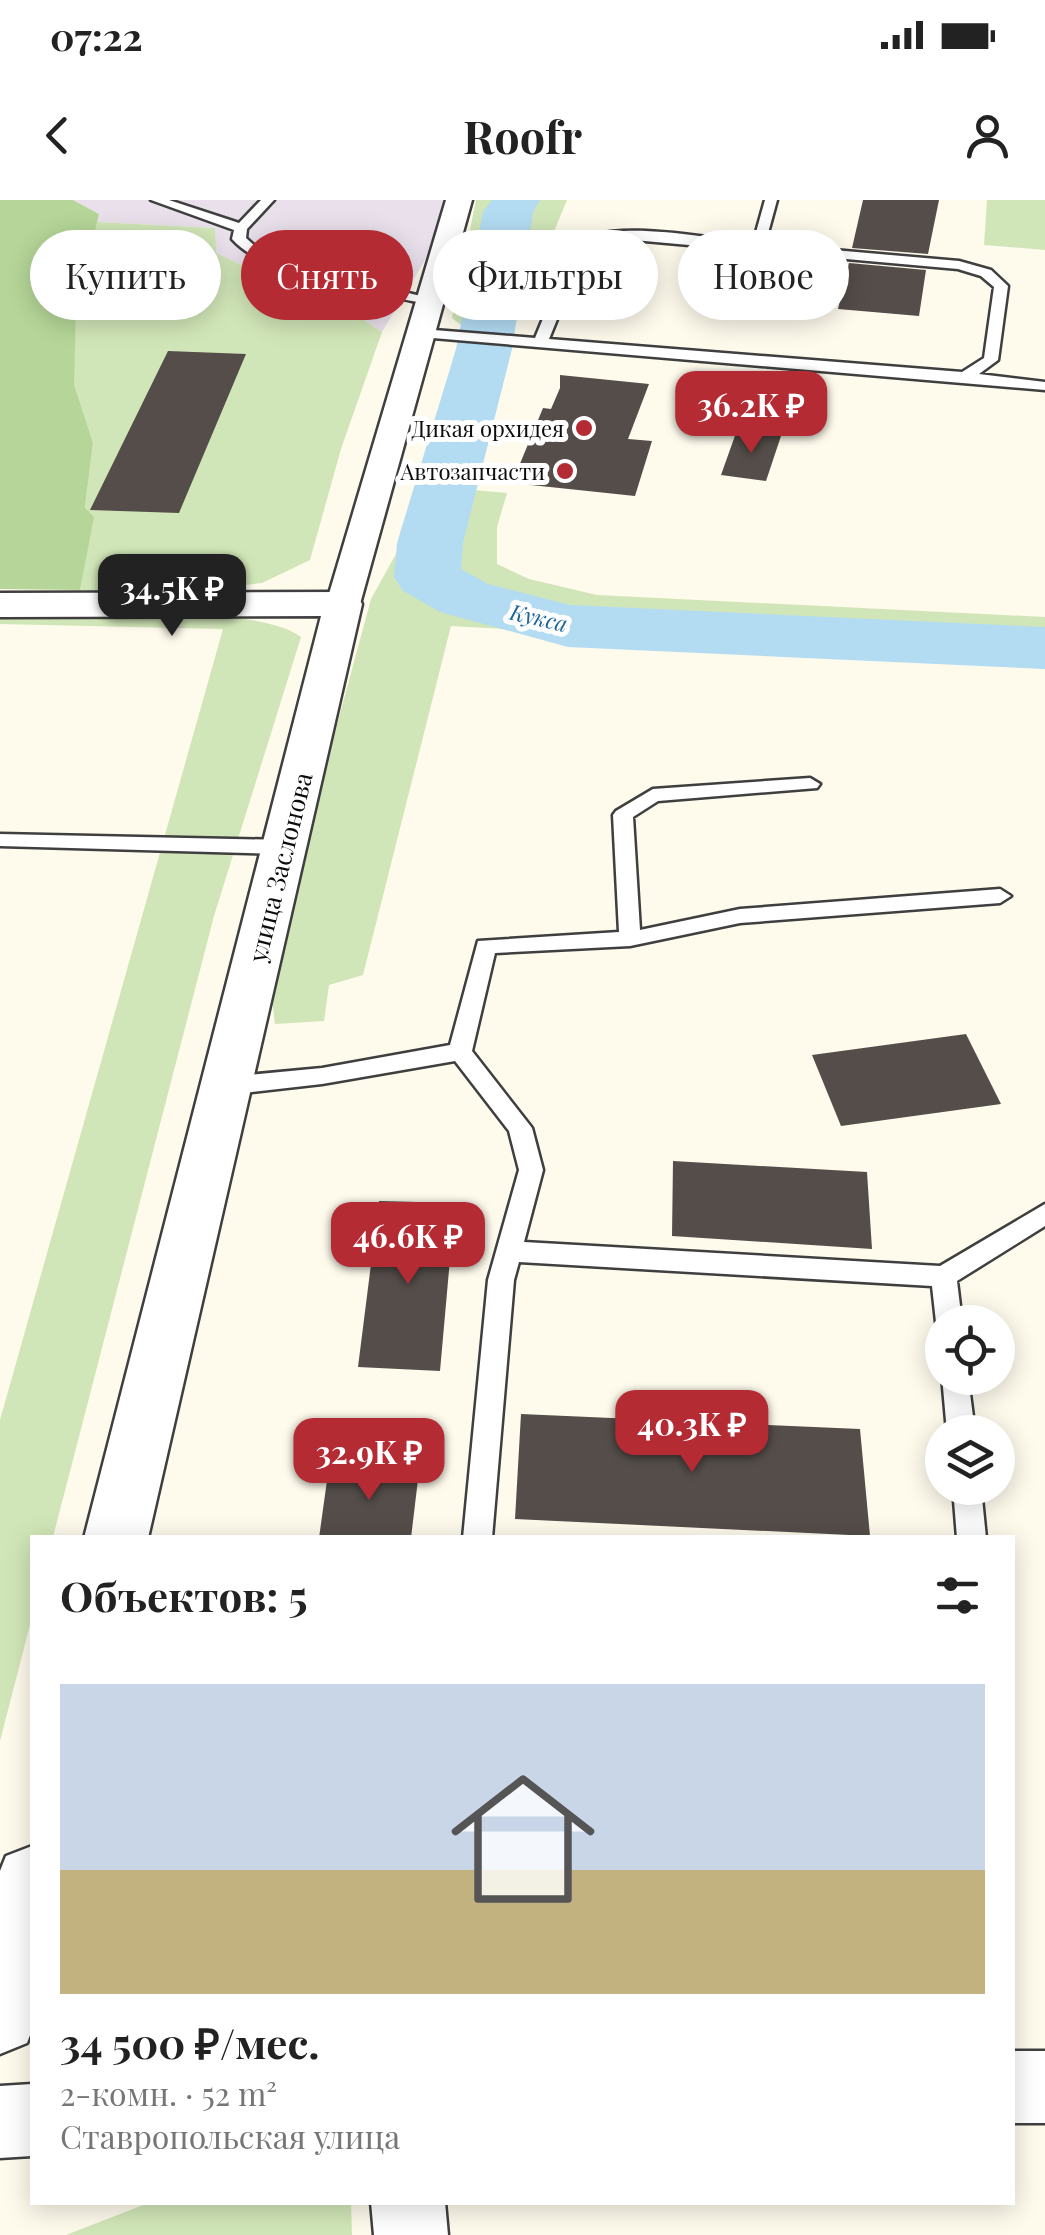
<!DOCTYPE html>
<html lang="ru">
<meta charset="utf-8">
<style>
:root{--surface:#fff;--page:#f6f6f6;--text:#222;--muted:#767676;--accent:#b52b34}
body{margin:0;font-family:"Playfair Display",serif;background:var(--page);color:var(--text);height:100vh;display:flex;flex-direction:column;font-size:38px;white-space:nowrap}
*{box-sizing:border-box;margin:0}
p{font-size:32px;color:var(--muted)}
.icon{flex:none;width:55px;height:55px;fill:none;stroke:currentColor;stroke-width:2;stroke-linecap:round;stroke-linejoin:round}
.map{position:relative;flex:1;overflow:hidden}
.details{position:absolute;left:30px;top:1335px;width:985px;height:670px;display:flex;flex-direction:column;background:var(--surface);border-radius:0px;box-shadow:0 5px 25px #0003}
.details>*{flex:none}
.top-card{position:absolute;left:30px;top:30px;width:985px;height:90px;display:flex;gap:20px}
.controls{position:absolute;left:925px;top:1105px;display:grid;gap:20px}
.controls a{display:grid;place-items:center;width:90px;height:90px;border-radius:50%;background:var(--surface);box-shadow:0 5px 25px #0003;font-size:50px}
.price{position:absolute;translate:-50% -85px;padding:0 22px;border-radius:20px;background:var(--accent);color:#fff;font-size:32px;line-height:65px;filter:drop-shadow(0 2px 5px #0008)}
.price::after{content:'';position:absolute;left:50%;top:60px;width:30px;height:22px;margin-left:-15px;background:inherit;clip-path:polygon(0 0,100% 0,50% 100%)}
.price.on{background:#222;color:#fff}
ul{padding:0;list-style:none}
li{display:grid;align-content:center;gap:20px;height:530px;padding:0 30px}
li span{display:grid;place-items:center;height:310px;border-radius:0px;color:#555}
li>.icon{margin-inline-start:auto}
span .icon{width:180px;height:180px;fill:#fffc;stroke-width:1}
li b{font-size:42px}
h2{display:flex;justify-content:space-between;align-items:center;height:120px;padding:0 30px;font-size:42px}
.tag{padding:0 35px;border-radius:45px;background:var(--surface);box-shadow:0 5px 25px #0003;font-size:35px;line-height:90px}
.tag.on{background:var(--accent);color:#fff}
.status{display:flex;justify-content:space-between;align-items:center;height:70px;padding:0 50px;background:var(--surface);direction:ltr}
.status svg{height:28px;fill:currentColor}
header{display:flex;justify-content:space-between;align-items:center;height:130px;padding:0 30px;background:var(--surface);font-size:45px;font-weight:700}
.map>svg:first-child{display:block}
.industrial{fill:#e9e0eb}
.green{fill:#d1e6b8}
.forest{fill:#b5d698}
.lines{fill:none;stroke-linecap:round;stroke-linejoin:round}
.river{fill:#b3dcf3;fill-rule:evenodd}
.building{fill:#544d49}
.service-casing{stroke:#3f3f3f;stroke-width:5}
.minor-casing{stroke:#3f3f3f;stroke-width:5}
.tertiary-casing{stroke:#3f3f3f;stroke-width:5}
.service{fill:#fff;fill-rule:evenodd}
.minor{fill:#fff;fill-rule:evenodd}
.tertiary{fill:#fff;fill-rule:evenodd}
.poi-dot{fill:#b52b34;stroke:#fff;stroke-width:4}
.labels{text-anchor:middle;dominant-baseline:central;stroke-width:10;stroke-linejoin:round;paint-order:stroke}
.far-poi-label{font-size:22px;fill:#0c0c0c;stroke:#fff;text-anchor:end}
.far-water-label{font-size:22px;font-style:italic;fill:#1c6497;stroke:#fff}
.street-label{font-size:25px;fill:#0c0c0c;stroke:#fff}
</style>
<div class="status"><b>07:22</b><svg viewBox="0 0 49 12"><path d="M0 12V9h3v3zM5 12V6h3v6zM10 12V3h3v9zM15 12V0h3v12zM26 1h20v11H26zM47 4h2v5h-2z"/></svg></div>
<header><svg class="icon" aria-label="back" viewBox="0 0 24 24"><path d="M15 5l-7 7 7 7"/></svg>Roofr<svg class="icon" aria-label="person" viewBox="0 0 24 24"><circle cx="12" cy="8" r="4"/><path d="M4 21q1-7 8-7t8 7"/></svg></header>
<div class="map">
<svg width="1045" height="2035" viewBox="0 0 1045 2035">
<rect width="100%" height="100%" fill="#fefaec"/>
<path class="industrial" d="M 73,0 L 447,0 L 424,62 L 382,132 L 306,81 L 250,69 L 215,53 L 215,28 L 97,22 L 99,14 Z"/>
<path class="green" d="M 476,0 L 509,0 L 499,16 L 476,128 L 465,128 L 452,118 Z
M 531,0 L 567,0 L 517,121 L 510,118 L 524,13 Z
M 987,0 L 1045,0 L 1045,50 L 984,45 Z
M 97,22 L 215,28 L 216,53 L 250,69 L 306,81 L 382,132 L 341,249 L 310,360 L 262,383 L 178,392 L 80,390 L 93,317 L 85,309 L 93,243 L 73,185 L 76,112 Z
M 433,287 L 415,373 L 427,394 L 541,431 L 451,426 L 363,775 L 329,785 L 324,821 L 275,824 L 269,776 L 371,399 Z
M 463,289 L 507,293 L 497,327 L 497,364 L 529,379 L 597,395 L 1045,417 L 1045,439 L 582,416 L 492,397 L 454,380 L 446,349 Z
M 0,413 C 62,413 259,403 301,437 L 214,716 L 53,1337 L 32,1338 L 32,1417 L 0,1541 L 0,1220 L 223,429 L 0,424 Z
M 151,2002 L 351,2003 L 352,2035 L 66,2035 Z"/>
<path class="forest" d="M 0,0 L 73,0 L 99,14 L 76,112 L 74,185 L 93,243 L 85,308 L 94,317 L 80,390 L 0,389 Z"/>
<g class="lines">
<path class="river" d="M 492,0 L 540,0 L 533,12 L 512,149 L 463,343 L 461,369 L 488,384 L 570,405 L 1045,427 L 1045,469 L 568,447 L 440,412 L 403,391 L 394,377 L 397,343 L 456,149 L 483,12 Z"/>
</g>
<path class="building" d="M 863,0 L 939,0 L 928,54 L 852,48 Z
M 849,63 L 926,70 L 919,116 L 838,109 Z
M 168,151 L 246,154 L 179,313 L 90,310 Z
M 560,175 L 649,184 L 628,239 L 652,241 L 635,296 L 512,283 L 543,208 L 551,209 L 560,188 Z
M 737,230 L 781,236 L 766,281 L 721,275 Z
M 966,834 L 1001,904 L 841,926 L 812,855 Z
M 673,961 L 867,972 L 872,1049 L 672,1036 Z
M 379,1001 L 455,1003 L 440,1171 L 358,1167 Z
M 521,1214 L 860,1229 L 870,1336 L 515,1319 Z
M 329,1266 L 419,1271 L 411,1338 L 319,1338 Z"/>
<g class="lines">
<g class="service-casing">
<path id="service" d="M 151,0 L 169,0 L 239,23 L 261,0 L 274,0 L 247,29 L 246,38 L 256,47 L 302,67 L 437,100 L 430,104 L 412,101 C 360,90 269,79 232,39 L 234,30 Z
M 765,0 L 777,0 L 765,44 L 959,61 L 991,70 L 1008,86 L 998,160 L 979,174 L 1045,182 L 1045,190 L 421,137 L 414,133 L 421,129 L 535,138 L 573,46 C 603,16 711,39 753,43 ZM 611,38 L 958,69 L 981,76 L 994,87 L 984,158 L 962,172 L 549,139 L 586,48 L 594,41 Z
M 810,578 L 820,584 L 817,588 L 658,601 L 633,617 L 640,730 L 740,709 L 1000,689 L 1011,696 L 1000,703 L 740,723 L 630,746 L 495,753 L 472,851 L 532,928 L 543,970 L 524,1042 L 940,1066 L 1045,1004 L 1045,1026 L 957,1081 L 962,1122 L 942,1122 L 942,1131 L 936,1122 L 932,1086 L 519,1062 L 514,1080 L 492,1338 L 463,1338 L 488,1080 L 519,970 L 509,931 L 455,861 L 322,884 L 226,895 L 214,886 L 226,877 L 322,868 L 450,845 L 478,741 L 619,732 L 613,615 L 616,611 L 653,589 Z
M 0,634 L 284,640 L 294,647 L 284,654 L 0,646 Z
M 942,1176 L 968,1178 L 975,1232 L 947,1232 Z
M 953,1288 L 981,1288 L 986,1338 L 957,1338 Z"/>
</g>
<g class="minor-casing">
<path id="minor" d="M 446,0 L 472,0 L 360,404 L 355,411 L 343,414 L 331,411 L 326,404 Z
M 1012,1851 L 1045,1851 L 1045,1923 L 1012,1923 Z
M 32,1884 L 32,1956 L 0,1958 L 0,1886 Z
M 371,2002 L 445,2002 L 448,2035 L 374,2035 Z"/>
</g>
<g class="tertiary-casing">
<path id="tertiary" d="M 343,392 L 357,396 L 362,404 L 148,1338 L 84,1338 L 321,416 L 0,417 L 0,393 Z
M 32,1646 L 32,1830 L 27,1843 L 0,1854 L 0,1671 L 6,1656 Z"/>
</g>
<use href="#service" class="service"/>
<use href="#minor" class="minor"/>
<use href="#tertiary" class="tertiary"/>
</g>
<g class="poi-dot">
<circle cx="584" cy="228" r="10"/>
<circle cx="565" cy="271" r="10"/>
</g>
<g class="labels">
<g class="far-poi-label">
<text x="564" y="228">Дикая орхидея</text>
<text x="545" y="271">Автозапчасти</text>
</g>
<g class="far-water-label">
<text transform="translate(539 417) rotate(13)">Кукса</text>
</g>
<g class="street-label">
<text transform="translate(279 667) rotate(-76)">улица Заслонова</text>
</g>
</g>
</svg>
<div class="controls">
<a><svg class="icon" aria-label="locate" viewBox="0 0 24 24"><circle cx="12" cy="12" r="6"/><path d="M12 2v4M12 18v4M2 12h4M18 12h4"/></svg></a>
<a><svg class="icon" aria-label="layers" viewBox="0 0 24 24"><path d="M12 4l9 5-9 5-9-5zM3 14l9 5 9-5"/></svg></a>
</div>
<b class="price" style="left:751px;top:256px">36.2K ₽</b>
<b class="price on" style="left:172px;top:439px">34.5K ₽</b>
<b class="price" style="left:408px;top:1087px">46.6K ₽</b>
<b class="price" style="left:692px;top:1275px">40.3K ₽</b>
<b class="price" style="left:369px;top:1303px">32.9K ₽</b>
<div class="top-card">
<a class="tag">Купить</a>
<a class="tag on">Снять</a>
<a class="tag">Фильтры</a>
<a class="tag">Новое</a>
</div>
<section class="details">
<h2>Объектов: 5<svg class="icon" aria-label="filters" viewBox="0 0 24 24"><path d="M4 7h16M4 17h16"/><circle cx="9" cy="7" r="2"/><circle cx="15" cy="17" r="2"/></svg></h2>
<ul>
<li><span style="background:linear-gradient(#c9d6e8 60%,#c2b280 0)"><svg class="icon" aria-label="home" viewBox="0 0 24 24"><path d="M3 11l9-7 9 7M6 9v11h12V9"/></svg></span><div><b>34 500 ₽/мес.</b><p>2-комн. · 52 m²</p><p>Ставропольская улица</p></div></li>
</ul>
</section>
</div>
